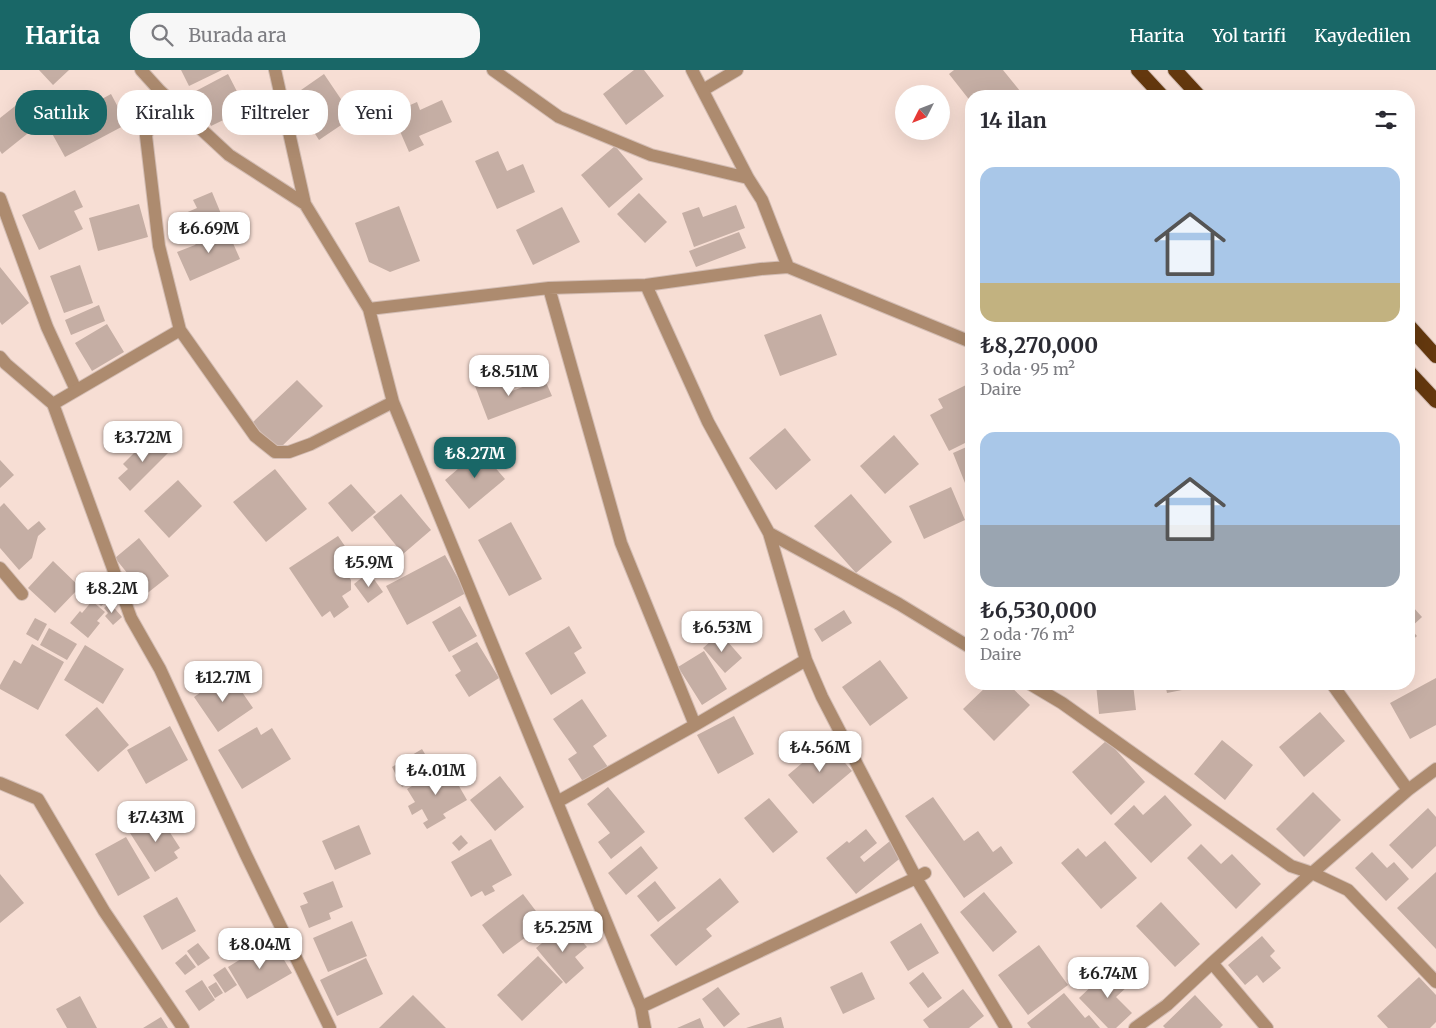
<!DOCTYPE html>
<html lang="tr">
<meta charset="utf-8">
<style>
:root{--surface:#fff;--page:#f7f7f7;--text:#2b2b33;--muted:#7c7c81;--accent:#196767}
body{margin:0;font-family:Merriweather,serif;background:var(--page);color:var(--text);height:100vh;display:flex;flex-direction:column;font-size:19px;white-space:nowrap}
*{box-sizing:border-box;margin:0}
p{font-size:16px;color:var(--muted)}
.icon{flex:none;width:28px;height:28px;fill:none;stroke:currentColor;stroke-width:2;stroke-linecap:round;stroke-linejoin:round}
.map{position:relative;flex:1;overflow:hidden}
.drawer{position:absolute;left:965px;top:20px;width:450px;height:600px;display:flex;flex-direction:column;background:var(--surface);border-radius:20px;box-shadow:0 5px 20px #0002}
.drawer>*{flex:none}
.banner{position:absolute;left:15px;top:20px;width:475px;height:45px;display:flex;gap:10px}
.needle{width:32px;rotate:228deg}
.controls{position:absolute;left:895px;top:15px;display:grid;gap:10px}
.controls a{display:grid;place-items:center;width:55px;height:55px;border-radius:50%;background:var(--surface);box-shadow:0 5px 20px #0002;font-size:25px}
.price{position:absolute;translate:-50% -42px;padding:0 11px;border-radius:10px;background:#fff;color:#222;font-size:16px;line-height:32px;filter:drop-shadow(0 1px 2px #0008)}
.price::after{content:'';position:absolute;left:50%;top:30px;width:15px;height:11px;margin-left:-8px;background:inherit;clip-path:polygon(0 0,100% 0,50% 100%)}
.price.on{background:var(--accent);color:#fff}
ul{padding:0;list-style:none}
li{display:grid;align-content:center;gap:10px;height:265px;padding:0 15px}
li span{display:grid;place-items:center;height:155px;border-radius:15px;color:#555}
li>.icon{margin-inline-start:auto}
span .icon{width:90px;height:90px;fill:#fffc;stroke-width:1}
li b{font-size:21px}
h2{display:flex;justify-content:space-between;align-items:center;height:60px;padding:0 15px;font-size:21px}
.chip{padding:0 18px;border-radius:20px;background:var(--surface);box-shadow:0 5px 20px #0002;font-size:18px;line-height:45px}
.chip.on{background:var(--accent);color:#fff}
header{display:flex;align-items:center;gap:30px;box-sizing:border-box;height:70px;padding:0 25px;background:var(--accent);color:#fff}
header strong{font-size:24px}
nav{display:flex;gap:28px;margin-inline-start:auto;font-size:18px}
.search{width:350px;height:45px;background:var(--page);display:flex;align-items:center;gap:12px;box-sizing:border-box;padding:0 18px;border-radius:20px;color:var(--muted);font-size:19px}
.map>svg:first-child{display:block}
.building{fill:#c5aea4}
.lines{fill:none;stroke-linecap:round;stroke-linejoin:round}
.service-casing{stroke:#d3bdb4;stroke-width:14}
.minor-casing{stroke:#d3bdb4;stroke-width:14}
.trunk-casing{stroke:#d3bdb4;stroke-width:16}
.service{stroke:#ad8b6f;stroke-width:12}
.minor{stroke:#ad8b6f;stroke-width:12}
.trunk{stroke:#64380e;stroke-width:14}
</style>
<header>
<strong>Harita</strong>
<div class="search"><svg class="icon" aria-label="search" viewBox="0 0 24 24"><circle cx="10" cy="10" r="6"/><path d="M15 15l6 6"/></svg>Burada ara</div>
<nav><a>Harita</a><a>Yol tarifi</a><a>Kaydedilen</a></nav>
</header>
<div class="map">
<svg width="1436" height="958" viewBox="0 0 1436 958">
<rect width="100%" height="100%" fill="#f7ded4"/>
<path class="building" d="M 39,0 L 69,0 L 53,15 Z
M 181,0 L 222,0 L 189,16 Z
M 634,0 L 644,0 L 664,26 L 626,55 L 603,24 Z
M 954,0 L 1003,0 L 1024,26 L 971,26 L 971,32 L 949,4 Z
M 228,4 L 246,39 L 211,56 L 194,22 Z
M 324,4 L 353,47 L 319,70 L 291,27 Z
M 111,24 L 127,54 L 65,87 L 49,58 Z
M 442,30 L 452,52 L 419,66 L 424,75 L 409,82 L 392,43 L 417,32 L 420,40 Z
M 19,33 L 37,56 L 2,84 L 0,81 L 0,48 Z
M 615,76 L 643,109 L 609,138 L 581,105 Z
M 498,81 L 507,101 L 523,94 L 535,122 L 497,139 L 475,91 Z
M 75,120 L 83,137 L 74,141 L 83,159 L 39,180 L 22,145 Z
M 212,122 L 224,151 L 176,169 L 169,150 L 197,138 L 193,130 Z
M 639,123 L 667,152 L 645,173 L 617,144 Z
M 139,134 L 148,167 L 98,181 L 89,148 Z
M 736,135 L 745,158 L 694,177 L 682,143 L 699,137 L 703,147 Z
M 399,136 L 420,191 L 390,202 L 369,192 L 355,153 Z
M 562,137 L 580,172 L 533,195 L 516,160 Z
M 225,155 L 240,189 L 190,211 L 177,182 L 195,175 L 204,164 Z
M 739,162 L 746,178 L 696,197 L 689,181 Z
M 80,195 L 93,233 L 64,243 L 50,206 Z
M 0,197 L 29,233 L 2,255 L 0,252 Z
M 99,235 L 105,251 L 71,265 L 65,250 Z
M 821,244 L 837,285 L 780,306 L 764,265 Z
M 107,254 L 124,282 L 92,301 L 75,273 Z
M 500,306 L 507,323 L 528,315 L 528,317 L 545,310 L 552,326 L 488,350 L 475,316 Z
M 297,310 L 323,336 L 278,380 L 252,353 Z
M 970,313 L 971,315 L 971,370 L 949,381 L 930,345 L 943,338 L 938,329 Z
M 785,358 L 811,390 L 776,420 L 749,388 Z
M 894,365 L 919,394 L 885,424 L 860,396 Z
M 162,368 L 172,379 L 130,421 L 118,408 L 128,399 L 123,394 L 143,374 L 149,380 Z
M 971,375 L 971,417 L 967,418 L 953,383 Z
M 480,380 L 505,409 L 469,439 L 445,410 Z
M 0,390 L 14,405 L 0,418 Z
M 275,399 L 307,439 L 266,472 L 233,432 Z
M 178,410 L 202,436 L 169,468 L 144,441 Z
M 351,414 L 376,442 L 352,462 L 328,433 Z
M 951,417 L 965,450 L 924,469 L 909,436 Z
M 401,424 L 431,460 L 403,484 L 373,447 Z
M 851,424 L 892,472 L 856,503 L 814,456 Z
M 4,433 L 28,460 L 39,451 L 46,459 L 38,466 L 32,488 L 19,500 L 0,478 L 0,437 Z
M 511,452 L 542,509 L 509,526 L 478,470 Z
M 338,466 L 351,485 L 339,493 L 351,510 L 351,520 L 342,526 L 349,537 L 334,548 L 330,541 L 322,547 L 289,498 Z
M 139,468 L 169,506 L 145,525 L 115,488 Z
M 445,485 L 466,523 L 407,555 L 386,516 Z
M 53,491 L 80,517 L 55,543 L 28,518 Z
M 369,502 L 383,522 L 368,533 L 354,514 Z
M 98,520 L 108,531 L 101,536 L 91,526 Z
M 92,531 L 105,542 L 97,551 L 100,553 L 88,568 L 70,553 L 80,541 L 82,543 Z
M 110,533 L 122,547 L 113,555 L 105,546 L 108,543 L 104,538 Z
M 460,536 L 477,566 L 449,582 L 432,552 Z
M 1413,537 L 1422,547 L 1410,558 L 1417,566 L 1409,573 L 1409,541 Z
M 844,540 L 852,553 L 822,572 L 814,559 Z
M 35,548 L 47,554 L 38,571 L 26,564 Z
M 569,556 L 582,578 L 574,583 L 586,603 L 551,625 L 525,583 Z
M 49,558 L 77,574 L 67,590 L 40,575 Z
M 720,563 L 742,588 L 725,603 L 703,578 Z
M 477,572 L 499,608 L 469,627 L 455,605 L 461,601 L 452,586 Z
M 32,574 L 64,592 L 38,640 L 0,619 L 0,615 L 14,590 L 21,594 Z
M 85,575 L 124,599 L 103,634 L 64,610 Z
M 704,581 L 727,619 L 702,635 L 678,597 Z
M 880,590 L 908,628 L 870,656 L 842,617 Z
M 229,603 L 253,638 L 218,662 L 194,627 Z
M 1436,608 L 1436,655 L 1410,669 L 1390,633 Z
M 989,614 L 1008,614 L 1030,635 L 994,671 L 963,639 Z
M 1096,614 L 1133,614 L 1136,640 L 1099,644 Z
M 1165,614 L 1202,614 L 1202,616 L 1167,623 Z
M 582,629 L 607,666 L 593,676 L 608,697 L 584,713 L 568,689 L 577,683 L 553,649 Z
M 97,637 L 129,675 L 98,702 L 65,665 Z
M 1320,642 L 1345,671 L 1304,707 L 1279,677 Z
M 734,646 L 754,684 L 718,704 L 697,665 Z
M 170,656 L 188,690 L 146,714 L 127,680 Z
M 257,657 L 261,665 L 272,658 L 291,689 L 242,719 L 218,680 Z
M 1107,670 L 1145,712 L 1111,745 L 1072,702 Z
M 1222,670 L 1253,695 L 1225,730 L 1194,704 Z
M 827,672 L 852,701 L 813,734 L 788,705 Z
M 422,679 L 434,699 L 402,717 L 392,697 Z
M 447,695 L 467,730 L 443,744 L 446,748 L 427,759 L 423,753 L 428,750 L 422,739 L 412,745 L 408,736 L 415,732 L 407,719 Z
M 500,706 L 524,737 L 495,761 L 470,730 Z
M 608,717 L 645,762 L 611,789 L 598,772 L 610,763 L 587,734 Z
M 1313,722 L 1341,750 L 1304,787 L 1276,759 Z
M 1165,725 L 1192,755 L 1151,793 L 1114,754 L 1134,735 L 1143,745 Z
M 933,727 L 964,771 L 978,761 L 993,782 L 1001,776 L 1013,793 L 964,828 L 905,746 Z
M 769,728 L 798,762 L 773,783 L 744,748 Z
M 1428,738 L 1436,747 L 1436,776 L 1412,799 L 1389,775 Z
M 158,744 L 180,778 L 174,782 L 178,788 L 155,802 L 130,763 Z
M 359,755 L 371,784 L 335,800 L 322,771 Z
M 866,759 L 877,773 L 860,787 L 864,792 L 890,771 L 903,786 L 856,824 L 826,788 L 847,771 L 849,773 Z
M 461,765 L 468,773 L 459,781 L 452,773 Z
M 126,767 L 150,808 L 118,826 L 95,784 Z
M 491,769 L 512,805 L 492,816 L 495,821 L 485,826 L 482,821 L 471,827 L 451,792 Z
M 1105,771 L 1137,808 L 1101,839 L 1061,793 L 1078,778 L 1086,787 Z
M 1201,774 L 1221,794 L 1232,784 L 1261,814 L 1236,839 L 1187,788 Z
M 641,776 L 658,798 L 626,825 L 608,803 Z
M 1372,782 L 1387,798 L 1394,792 L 1409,809 L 1386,831 L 1355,798 Z
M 1436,802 L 1436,879 L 1397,838 Z
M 0,804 L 24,833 L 0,853 Z
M 720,808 L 739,832 L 706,859 L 712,866 L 676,896 L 650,865 Z
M 333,811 L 343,837 L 329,843 L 331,849 L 309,858 L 300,836 L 308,833 L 303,823 Z
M 655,811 L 676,838 L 658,852 L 637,826 Z
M 984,822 L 1017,862 L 993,882 L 960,842 Z
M 523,824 L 545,853 L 503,884 L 482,855 Z
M 177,827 L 196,861 L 162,880 L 143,846 Z
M 1161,832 L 1200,874 L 1175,897 L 1136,856 Z
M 352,851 L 367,886 L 328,902 L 313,868 Z
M 566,853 L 587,877 L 575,887 L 584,898 L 566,914 L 536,878 Z
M 921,853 L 939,883 L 908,901 L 890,872 Z
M 1262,866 L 1275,881 L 1270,886 L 1281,898 L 1263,913 L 1257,905 L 1245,915 L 1228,895 Z
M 272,870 L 292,903 L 247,929 L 228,897 Z
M 198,873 L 210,888 L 198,896 L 187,881 Z
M 1039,875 L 1068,915 L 1028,945 L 998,905 Z
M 186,884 L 196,897 L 185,905 L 175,893 Z
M 538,886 L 563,912 L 522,951 L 497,925 Z
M 366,888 L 383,924 L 337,946 L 320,910 Z
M 225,897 L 237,915 L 225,923 L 213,905 Z
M 1112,897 L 1129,915 L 1116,927 L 1132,943 L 1116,958 L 1108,958 L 1079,928 Z
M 862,902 L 875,929 L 843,944 L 830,917 Z
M 923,902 L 942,928 L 928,938 L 909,913 Z
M 1419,907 L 1436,925 L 1436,952 L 1430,958 L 1388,958 L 1377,946 Z
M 202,910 L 215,930 L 199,941 L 185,921 Z
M 216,912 L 223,923 L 215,928 L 208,917 Z
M 718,917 L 740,944 L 724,957 L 702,929 Z
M 963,919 L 984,946 L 969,958 L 929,958 L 923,950 Z
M 1064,923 L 1085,948 L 1089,945 L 1100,958 L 1031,958 L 1027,953 Z
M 413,925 L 446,958 L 379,958 Z
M 1195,925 L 1223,955 L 1220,958 L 1165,958 L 1163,956 Z
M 80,926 L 97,958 L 67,958 L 56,939 Z
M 161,947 L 168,958 L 143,958 Z
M 781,947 L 784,958 L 746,958 Z
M 700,948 L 704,958 L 677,958 Z"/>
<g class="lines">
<g class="service-casing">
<path id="service" d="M 703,20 L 737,0
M 0,128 L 47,257 L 76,320"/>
</g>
<g class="minor-casing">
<path id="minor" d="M 141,0 L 160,21 L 229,85 L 305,134
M 275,0 L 305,134 L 369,239 L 393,332 L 641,937 L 645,958
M 493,0 L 559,47 L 651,85 L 748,108
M 692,0 L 748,108 L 762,130 L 788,197
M 160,21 L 146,66 L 159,176 L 180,260 L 255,366 L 275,382 L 289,382 L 311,374 L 393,332
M 646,215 L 708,352 L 769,463 L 806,590 L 822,627 L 916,808 L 1006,958
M 549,218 L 621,473 L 695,655
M 369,239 L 549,218 L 646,215 L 761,199 L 788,197 L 971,272
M 0,287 L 6,294 L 53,334 L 131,548 L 160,599 L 246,785 L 330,958
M 53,334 L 180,260
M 769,463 L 899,534 L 971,578
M 0,498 L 22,524
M 1030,614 L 1062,633 L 1291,796 L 1312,803 L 1348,820 L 1436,912
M 1332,614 L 1408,720
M 0,713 L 38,729 L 104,841 L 183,958
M 557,732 L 695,655 L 806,590
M 1212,893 L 1267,958
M 641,937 L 916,808 L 925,803
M 1135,958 L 1167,935 L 1212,893 L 1312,803 L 1408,720 L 1436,699"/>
</g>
<g class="trunk-casing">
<path id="trunk" d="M 1138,0 L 1162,26
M 1175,0 L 1199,26
M 1409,256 L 1436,286
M 1409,302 L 1436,331"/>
</g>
<use href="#service" class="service"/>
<use href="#minor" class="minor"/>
<use href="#trunk" class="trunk"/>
</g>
</svg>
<div class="controls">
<a><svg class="needle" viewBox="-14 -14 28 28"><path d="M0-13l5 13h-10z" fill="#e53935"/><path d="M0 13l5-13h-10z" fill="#7c7c81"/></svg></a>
</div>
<b class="price" style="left:209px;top:184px">₺6.69M</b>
<b class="price" style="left:509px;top:327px">₺8.51M</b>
<b class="price" style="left:143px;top:393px">₺3.72M</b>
<b class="price on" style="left:475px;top:409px">₺8.27M</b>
<b class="price" style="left:369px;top:518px">₺5.9M</b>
<b class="price" style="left:112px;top:544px">₺8.2M</b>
<b class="price" style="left:722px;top:583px">₺6.53M</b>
<b class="price" style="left:223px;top:633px">₺12.7M</b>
<b class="price" style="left:820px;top:703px">₺4.56M</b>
<b class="price" style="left:436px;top:726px">₺4.01M</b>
<b class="price" style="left:156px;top:773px">₺7.43M</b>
<b class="price" style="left:563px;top:883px">₺5.25M</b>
<b class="price" style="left:260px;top:900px">₺8.04M</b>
<b class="price" style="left:1108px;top:929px">₺6.74M</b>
<div class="banner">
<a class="chip on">Satılık</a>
<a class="chip">Kiralık</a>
<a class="chip">Filtreler</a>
<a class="chip">Yeni</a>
</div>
<section class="drawer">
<h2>14 ilan<svg class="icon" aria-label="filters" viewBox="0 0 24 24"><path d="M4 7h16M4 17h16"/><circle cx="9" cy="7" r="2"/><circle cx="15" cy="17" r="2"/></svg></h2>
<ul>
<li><span style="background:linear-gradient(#a9c7e8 75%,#c2b280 0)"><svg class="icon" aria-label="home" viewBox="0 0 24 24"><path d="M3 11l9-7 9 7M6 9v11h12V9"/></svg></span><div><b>₺8,270,000</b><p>3 oda · 95 m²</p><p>Daire</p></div></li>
<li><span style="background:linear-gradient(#a9c7e8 60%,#9aa5b1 0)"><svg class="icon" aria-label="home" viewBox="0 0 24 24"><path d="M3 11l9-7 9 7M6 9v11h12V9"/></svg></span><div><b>₺6,530,000</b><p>2 oda · 76 m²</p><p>Daire</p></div></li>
</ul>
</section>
</div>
